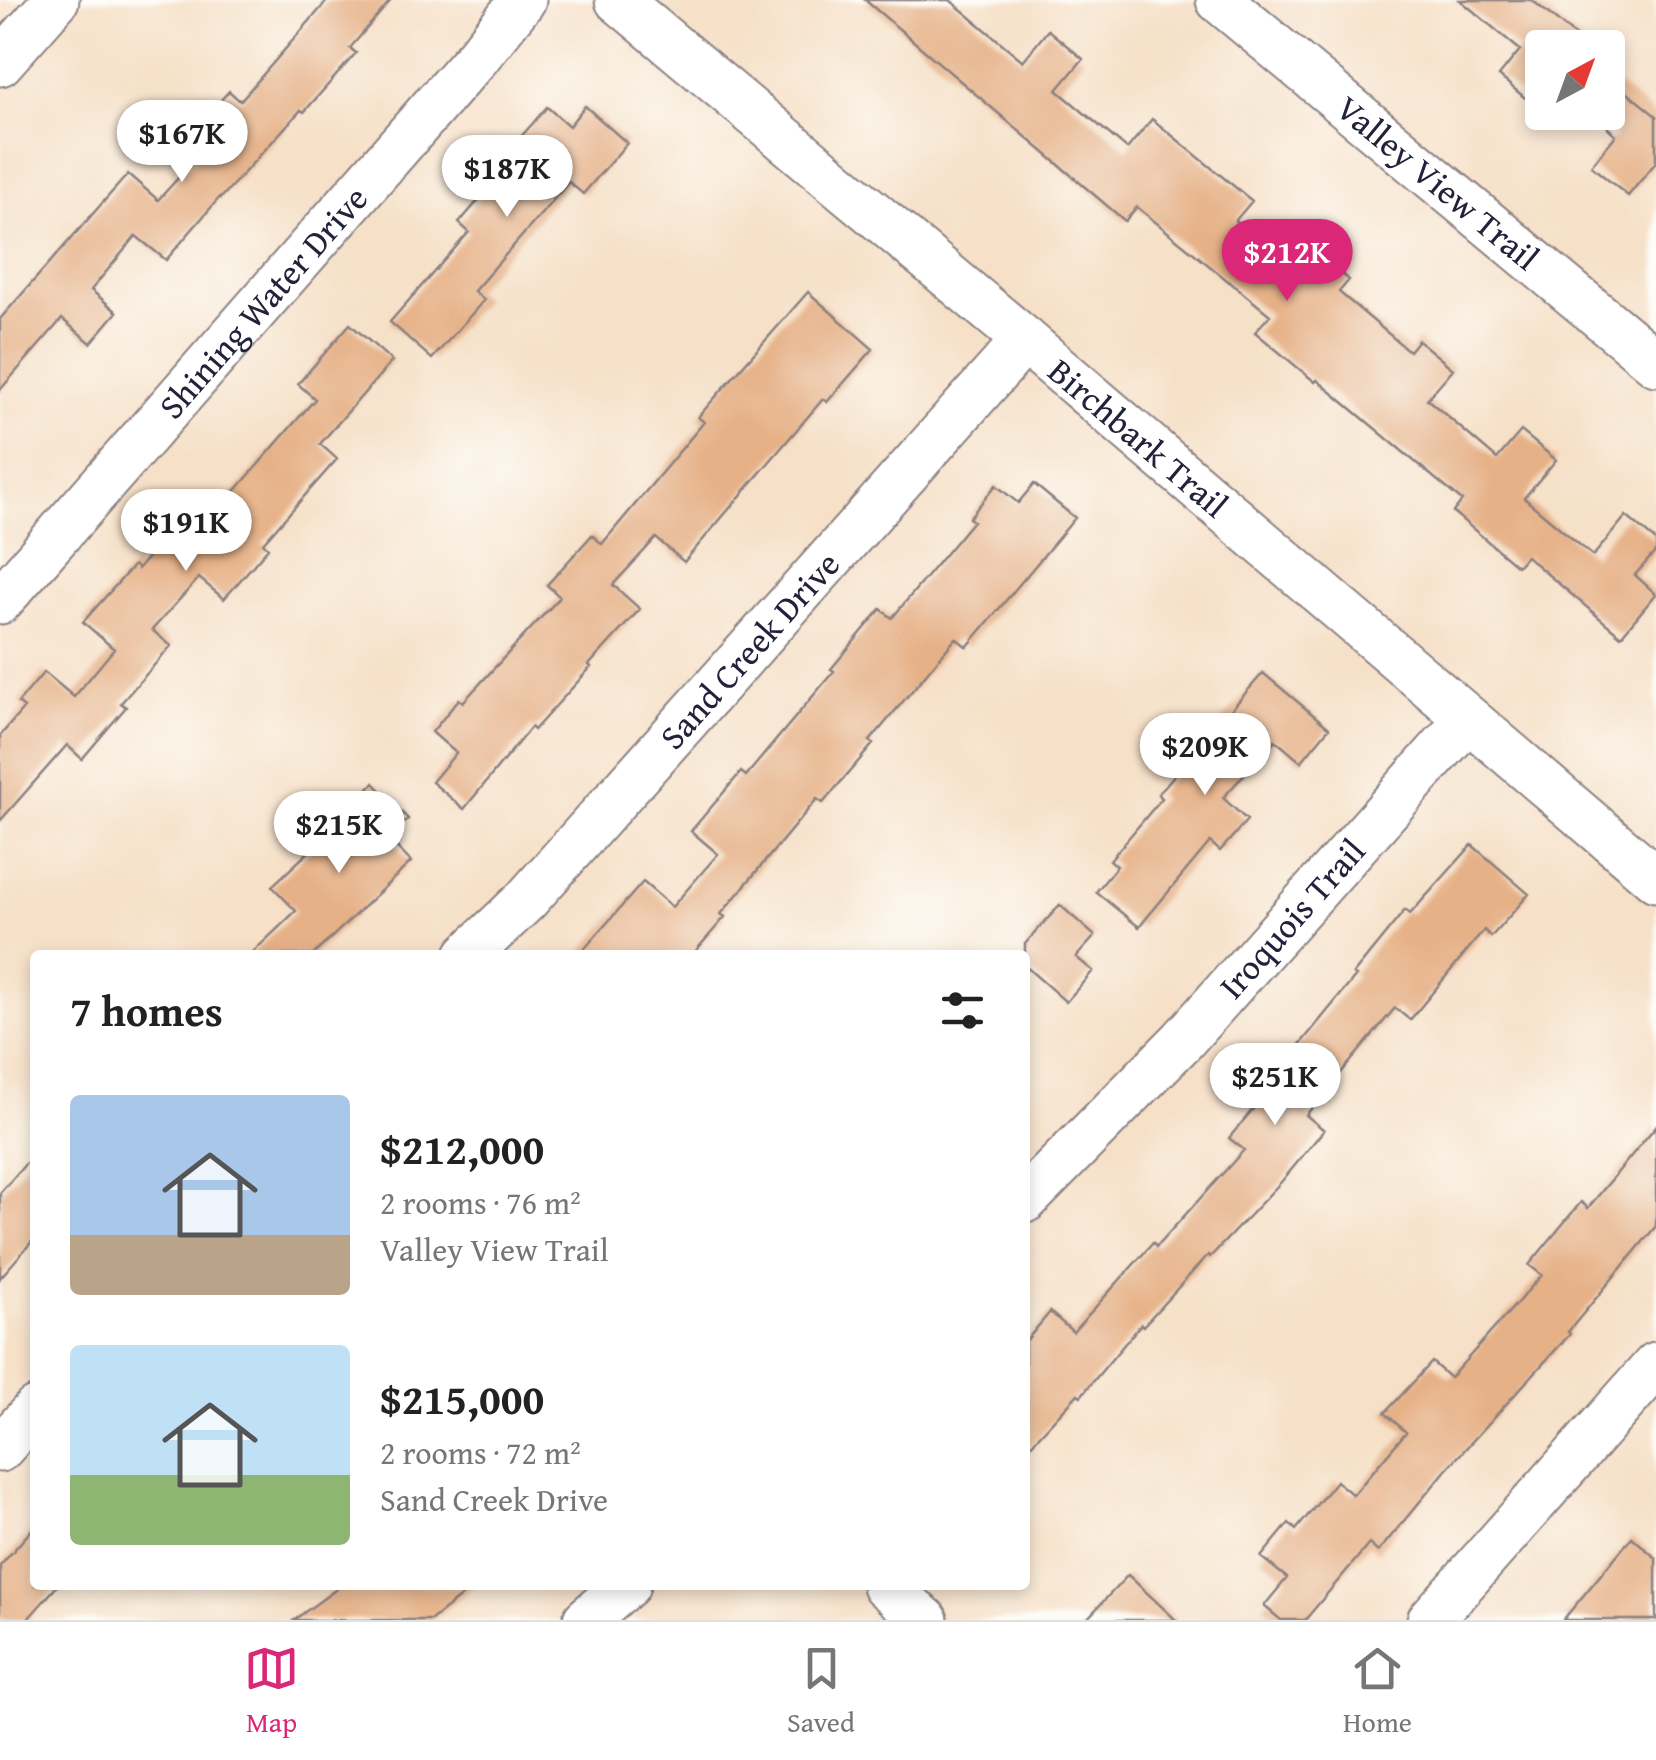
<!DOCTYPE html>
<meta charset="utf-8">
<style>
:root{--surface:#fff;--page:#f6f6f6;--text:#222;--muted:#767676;--line:#e0e0e0;--accent:#db2777}
body{margin:0;font-family:"Gentium Book Plus",serif;background:var(--page);color:var(--text);height:100vh;display:flex;flex-direction:column;font-size:38px;white-space:nowrap}
*{box-sizing:border-box;margin:0}
p{font-size:32px;color:var(--muted)}
.icon{flex:none;width:55px;height:55px;fill:none;stroke:currentColor;stroke-width:2;stroke-linecap:round;stroke-linejoin:round}
.map{position:relative;flex:1;overflow:hidden}
.drawer{position:absolute;left:30px;top:950px;width:1000px;height:640px;display:flex;flex-direction:column;background:var(--surface);border-radius:10px;box-shadow:0 5px 15px #0003}
.drawer>*{flex:none}
.needle{width:65px;rotate:41deg}
.tools{position:absolute;left:1525px;top:30px;display:grid;gap:20px}
.tools a{display:grid;place-items:center;width:100px;height:100px;border-radius:10px;background:var(--surface);box-shadow:0 5px 15px #0003;font-size:50px}
.price{position:absolute;translate:-50% -85px;padding:0 22px;border-radius:35px;background:#fff;color:#222;font-size:32px;line-height:65px;filter:drop-shadow(0 2px 5px #0008)}
.price::after{content:'';position:absolute;left:50%;top:60px;width:30px;height:22px;margin-left:-15px;background:inherit;clip-path:polygon(0 0,100% 0,50% 100%)}
.price.current{background:var(--accent);color:#fff}
ul{padding:0;list-style:none}
li{display:flex;align-items:center;gap:30px;height:250px;padding:0 40px}
li span{display:grid;place-items:center;flex:none;width:280px;height:200px;border-radius:10px;color:#555}
li>.icon{margin-inline-start:auto}
span .icon{width:120px;height:120px;fill:#fffc;stroke-width:1}
li b{font-size:42px}
h2{display:flex;justify-content:space-between;align-items:center;height:120px;padding:0 40px;font-size:42px}
.tab-bar{display:flex;justify-content:space-around;align-items:center;height:140px;border-top:2px solid var(--line);background:var(--surface);font-size:28px;color:var(--muted)}
.tab-bar a{display:grid;justify-items:center;gap:5px}
.tab-bar .current{color:var(--accent)}
.map>svg:first-child{display:block}
.building{fill:#e6b187}
.lines{fill:none;stroke-linecap:round;stroke-linejoin:round}
.minor-casing{stroke:#8c8181;stroke-width:49}
.minor{stroke:#fff;stroke-width:45}
.labels{text-anchor:middle;dominant-baseline:central;stroke-width:8;stroke-linejoin:round;paint-order:stroke}
.street-label{font-size:35px;fill:#22223b;stroke:#fdfcf7}
</style>
<div class="map">
<svg width="1656" height="1620" viewBox="0 0 1656 1620">
<rect width="100%" height="100%" fill="#fdfcf7"/>
<filter id="ink" filterUnits="userSpaceOnUse"><feTurbulence type="fractalNoise" baseFrequency=".01" numOctaves="2"/><feDisplacementMap in="SourceGraphic" scale="20" xChannelSelector="R" yChannelSelector="G"/><feConvolveMatrix kernelMatrix="1 2 1 2 8 2 1 2 1" color-interpolation-filters="sRGB"/></filter>
<filter id="wash" filterUnits="userSpaceOnUse"><feTurbulence type="fractalNoise" baseFrequency=".0048" numOctaves="4" result="noise"/><feDisplacementMap in="SourceGraphic" scale="40" xChannelSelector="R" yChannelSelector="G"/><feGaussianBlur stdDeviation="2.25" result="paint"/><feColorMatrix in="noise" values="0 0 0 0 0 0 0 0 0 0 0 0 0 0 0 0 0 1.4 0 .05"/><feComposite in="paint" operator="in"/></filter>
<g filter="url(#wash)">
<rect width="100%" height="100%" fill="#f6e0c7"/>
<g id="blocks">
<path class="building" d="M 328,0 L 391,0 L 350,48 L 356,53 L 304,112 L 301,110 L 221,198 L 220,197 L 166,260 L 136,236 L 91,290 L 117,312 L 91,343 L 62,319 L 0,390 L 0,319 L 128,174 L 158,200 L 212,141 L 197,127 L 229,91 L 240,101 Z
M 865,0 L 950,0 L 1023,61 L 1048,30 L 1083,59 L 1057,90 L 1127,149 L 1152,119 L 1252,201 L 1235,221 L 1303,276 L 1320,256 L 1349,280 L 1339,292 L 1409,351 L 1418,340 L 1453,369 L 1427,399 L 1497,459 L 1521,431 L 1556,460 L 1524,498 L 1593,556 L 1626,516 L 1656,541 L 1656,551 L 1635,575 L 1656,594 L 1621,636 L 1526,556 L 1517,566 L 1453,512 L 1462,501 L 1317,380 L 1315,382 L 1255,332 L 1270,315 L 1137,207 L 1125,221 Z
M 1460,0 L 1532,0 L 1590,48 L 1542,48 L 1542,112 L 1499,76 L 1520,50 Z
M 1608,77 L 1656,116 L 1656,162 L 1628,196 L 1591,166 L 1616,135 L 1608,128 Z
M 585,106 L 627,143 L 583,194 L 569,182 L 474,291 L 484,300 L 432,359 L 390,322 L 469,232 L 459,223 L 526,145 L 519,139 L 547,107 L 569,126 Z
M 808,292 L 873,349 L 827,402 L 823,399 L 684,562 L 656,538 L 613,585 L 640,609 L 589,665 L 591,667 L 534,730 L 531,727 L 464,809 L 432,782 L 456,753 L 432,732 L 459,699 L 463,702 L 560,597 L 547,585 L 592,535 L 602,544 L 704,422 L 698,417 Z
M 350,324 L 392,361 L 320,444 L 337,459 L 263,543 L 268,548 L 224,599 L 199,578 L 152,630 L 171,646 L 121,703 L 126,707 L 82,759 L 67,745 L 0,821 L 0,736 L 24,708 L 18,703 L 44,672 L 74,697 L 114,649 L 83,622 L 134,565 L 138,569 L 187,512 L 204,527 L 315,399 L 298,384 Z
M 1034,484 L 1075,518 L 967,647 L 956,638 L 870,741 L 873,744 L 823,803 L 817,799 L 721,914 L 725,917 L 692,955 L 579,955 L 643,882 L 672,907 L 718,854 L 691,831 L 741,772 L 746,776 L 834,671 L 831,669 L 881,609 L 892,618 L 973,521 L 969,518 L 996,485 L 1018,503 Z
M 1263,673 L 1329,728 L 1301,762 L 1275,740 L 1223,798 L 1247,820 L 1220,851 L 1210,842 L 1139,927 L 1096,892 L 1117,866 L 1110,860 L 1162,798 L 1158,794 Z
M 374,783 L 408,819 L 388,838 L 411,862 L 313,955 L 250,955 L 296,911 L 272,886 L 329,833 L 325,829 Z
M 1472,845 L 1529,894 L 1491,937 L 1484,930 L 1410,1020 L 1395,1008 L 1306,1115 L 1324,1130 L 1282,1181 L 1210,1257 L 1208,1255 L 1143,1326 L 1141,1324 L 1081,1396 L 1078,1394 L 1025,1451 L 1025,1342 L 1050,1312 L 1073,1332 L 1153,1243 L 1156,1247 L 1244,1150 L 1229,1138 L 1292,1062 L 1288,1059 L 1356,976 L 1353,974 L 1405,910 L 1410,914 Z
M 1060,905 L 1095,936 L 1076,957 L 1093,971 L 1066,1002 L 1025,966 L 1025,944 Z
M 1656,1126 L 1656,1226 L 1568,1332 L 1570,1334 L 1447,1469 L 1378,1552 L 1369,1544 L 1305,1620 L 1281,1620 L 1264,1606 L 1287,1578 L 1261,1557 L 1289,1523 L 1296,1530 L 1336,1481 L 1353,1495 L 1406,1432 L 1385,1413 L 1432,1362 L 1450,1378 L 1542,1275 L 1529,1265 L 1581,1202 L 1588,1208 Z
M 35,1153 L 35,1238 L 0,1278 L 0,1193 Z
M 35,1526 L 35,1585 L 58,1585 L 27,1620 L 0,1620 L 0,1566 Z
M 1632,1537 L 1656,1558 L 1656,1620 L 1563,1620 Z
M 1128,1575 L 1176,1620 L 1086,1620 Z
M 342,1585 L 476,1585 L 431,1620 L 294,1620 Z"/>
</g>
</g>
<g filter="url(#ink)">
<use href="#blocks" fill-opacity="0" stroke="#8c8181" stroke-width="2.5"/>
<g class="lines">
<g class="minor-casing">
<g id="minor">
<path id="s1" d="M 618,0 L 1025,340 L 1656,879"/>
<path id="s2" d="M 1219,0 L 1656,363"/>
<path d="M 0,63 L 56,0"/>
<path id="s3" d="M 0,601 L 478,56 L 523,0"/>
<path id="s4" d="M 468,955 L 526,900 L 1025,340"/>
<path id="s5" d="M 1025,1200 L 1183,1040 L 1467,720"/>
<path d="M 0,1449 L 35,1410"/>
<path d="M 885,1585 L 925,1620"/>
<path d="M 586,1620 L 627,1585"/>
<path d="M 1430,1620 L 1656,1365"/>
</g>
</g>
<use href="#minor" class="minor"/>
</g>
</g>
<g class="labels">
<g class="street-label">
<text stroke="none"><textPath href="#s2" startOffset="285">Valley View Trail</textPath></text>
<text stroke="none"><textPath href="#s3" startOffset="398">Shining Water Drive</textPath></text>
<text stroke="none"><textPath href="#s1" startOffset="680">Birchbark Trail</textPath></text>
<text stroke="none"><textPath href="#s4" startOffset="415">Sand Creek Drive</textPath></text>
<text stroke="none"><textPath href="#s5" startOffset="388">Iroquois Trail</textPath></text>
</g>
</g>
</svg>
<div class="tools">
<a><svg class="needle" viewBox="-14 -14 28 28"><path d="M0-13l5 13h-10z" fill="#e53935"/><path d="M0 13l5-13h-10z" fill="#767676"/></svg></a>
</div>
<b class="price" style="left:182px;top:185px">$167K</b>
<b class="price" style="left:507px;top:220px">$187K</b>
<b class="price current" style="left:1287px;top:304px">$212K</b>
<b class="price" style="left:186px;top:574px">$191K</b>
<b class="price" style="left:1205px;top:798px">$209K</b>
<b class="price" style="left:339px;top:876px">$215K</b>
<b class="price" style="left:1275px;top:1128px">$251K</b>
<section class="drawer">
<h2>7 homes<svg class="icon" aria-label="filters" viewBox="0 0 24 24"><path d="M4 7h16M4 17h16"/><circle cx="9" cy="7" r="2"/><circle cx="15" cy="17" r="2"/></svg></h2>
<ul>
<li><span style="background:linear-gradient(#a9c7e8 70%,#b9a48a 0)"><svg class="icon" aria-label="home" viewBox="0 0 24 24"><path d="M3 11l9-7 9 7M6 9v11h12V9"/></svg></span><div><b>$212,000</b><p>2 rooms · 76 m²</p><p>Valley View Trail</p></div></li>
<li><span style="background:linear-gradient(#bfe0f5 65%,#8fb573 0)"><svg class="icon" aria-label="home" viewBox="0 0 24 24"><path d="M3 11l9-7 9 7M6 9v11h12V9"/></svg></span><div><b>$215,000</b><p>2 rooms · 72 m²</p><p>Sand Creek Drive</p></div></li>
</ul>
</section>
</div>
<nav class="tab-bar">
<a class="current"><svg class="icon" aria-label="map" viewBox="0 0 24 24"><path d="M3 6l6-2 6 2 6-2v14l-6 2-6-2-6 2zM9 4v14M15 6v14"/></svg>Map</a>
<a><svg class="icon" aria-label="saved" viewBox="0 0 24 24"><path d="M7 4h10v16l-5-4-5 4z"/></svg>Saved</a>
<a><svg class="icon" aria-label="home" viewBox="0 0 24 24"><path d="M3 11l9-7 9 7M6 9v11h12V9"/></svg>Home</a>
</nav>
